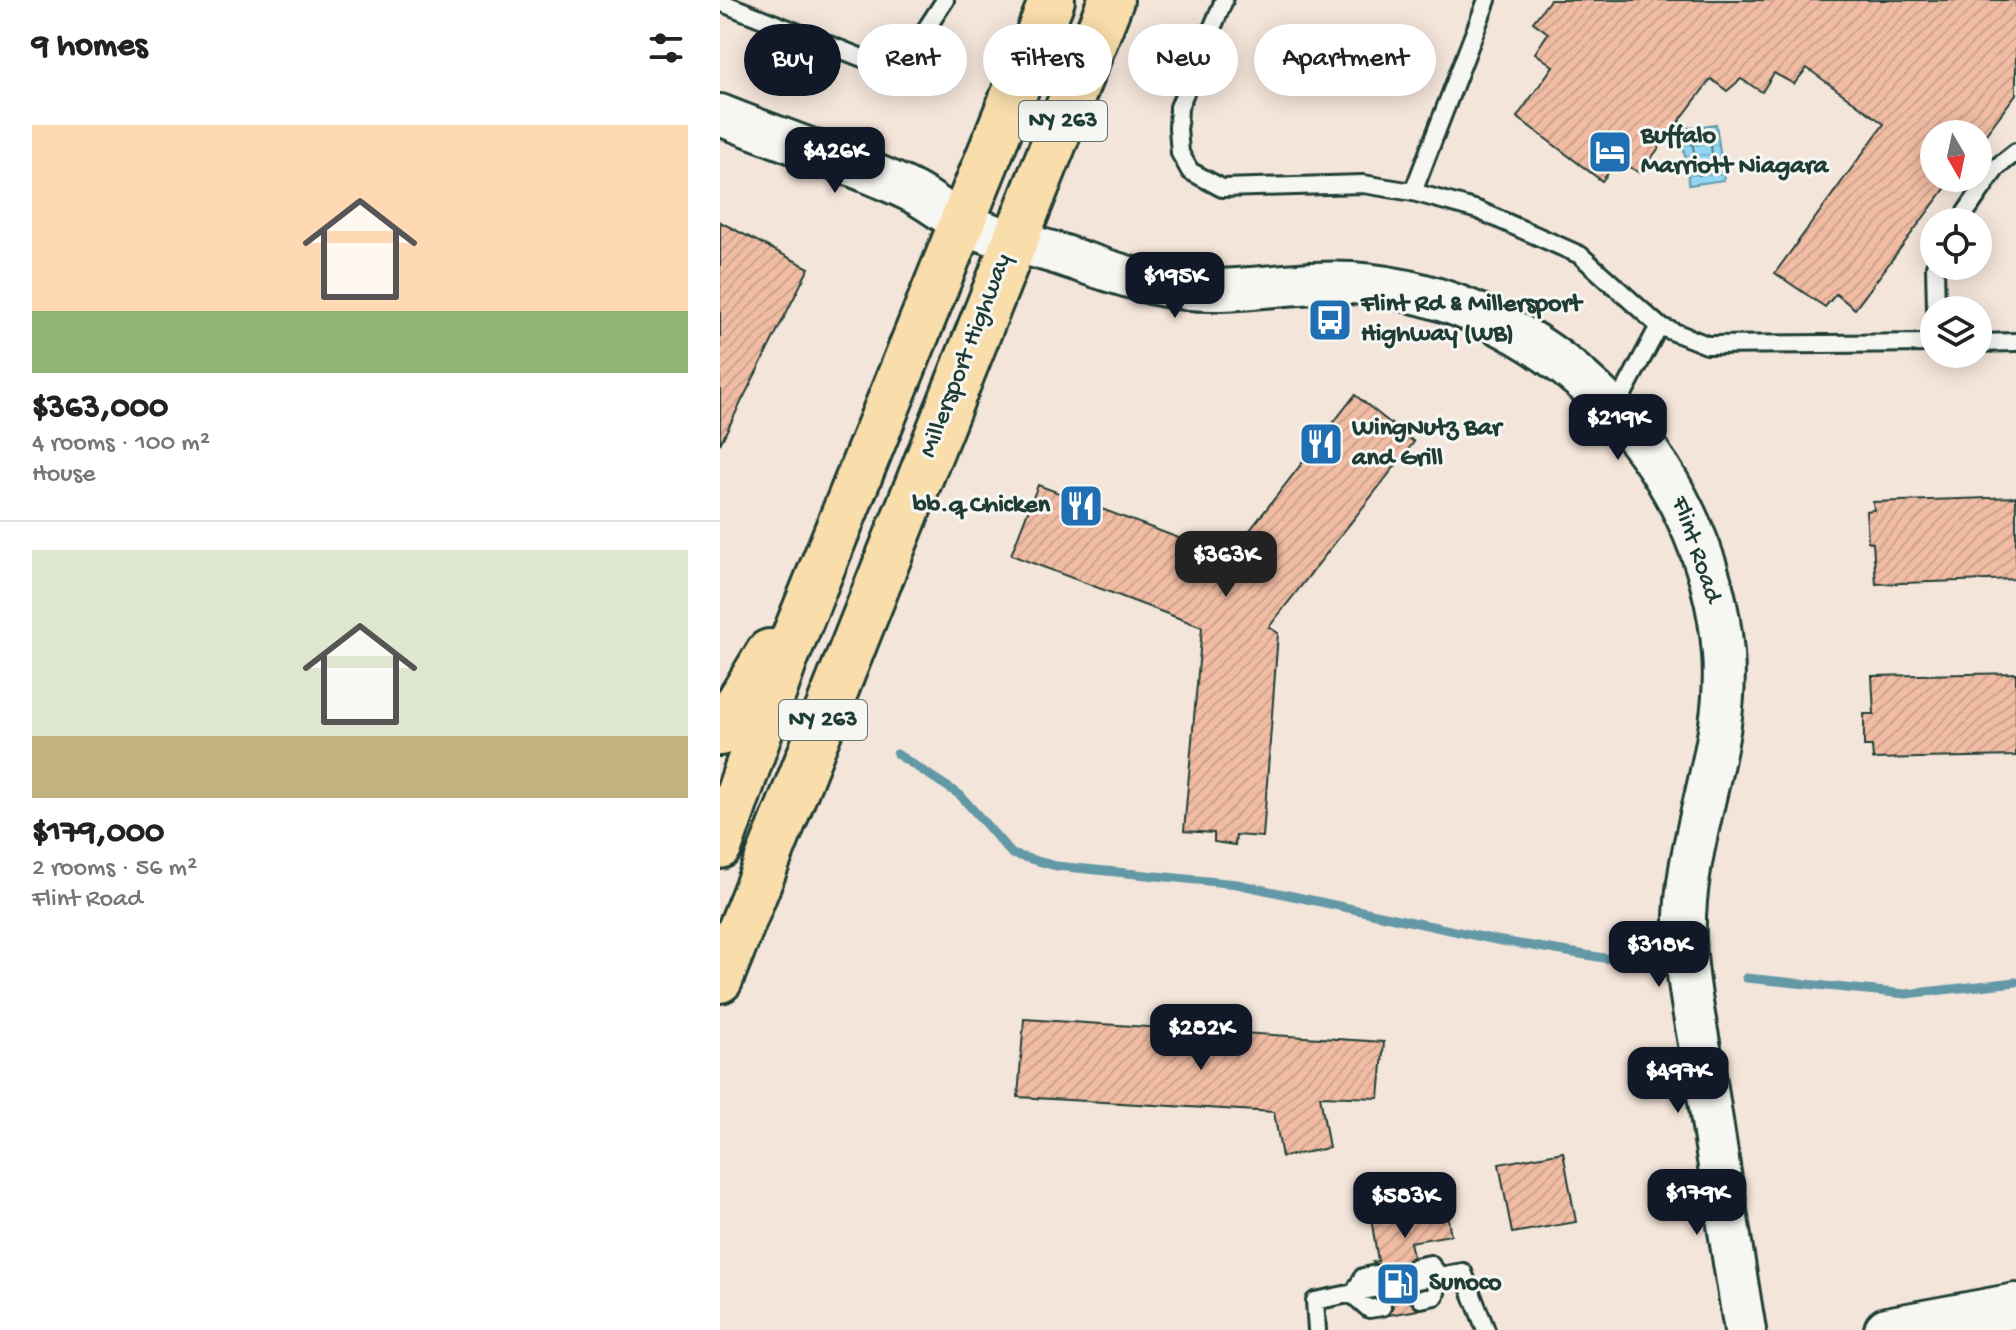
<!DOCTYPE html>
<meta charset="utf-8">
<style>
:root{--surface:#fff;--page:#f2f2f2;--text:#222;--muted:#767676;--line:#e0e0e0;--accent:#111827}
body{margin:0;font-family:"Gochi Hand",sans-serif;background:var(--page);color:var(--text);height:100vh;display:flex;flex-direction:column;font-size:30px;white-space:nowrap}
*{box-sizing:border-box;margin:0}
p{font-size:26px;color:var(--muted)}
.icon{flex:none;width:44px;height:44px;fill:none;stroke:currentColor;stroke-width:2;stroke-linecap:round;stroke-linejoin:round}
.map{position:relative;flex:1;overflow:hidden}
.details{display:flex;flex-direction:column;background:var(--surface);width:720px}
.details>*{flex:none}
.guide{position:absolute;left:24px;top:24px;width:760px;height:72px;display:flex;gap:16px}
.needle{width:52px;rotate:171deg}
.controls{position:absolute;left:1200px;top:120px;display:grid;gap:16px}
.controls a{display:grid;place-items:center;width:72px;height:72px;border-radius:50%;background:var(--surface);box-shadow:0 4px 20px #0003;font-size:40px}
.price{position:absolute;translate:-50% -68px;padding:0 18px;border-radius:16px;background:var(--accent);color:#fff;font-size:26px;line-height:52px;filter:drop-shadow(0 2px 4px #0008)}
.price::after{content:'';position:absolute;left:50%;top:48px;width:24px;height:18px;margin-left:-12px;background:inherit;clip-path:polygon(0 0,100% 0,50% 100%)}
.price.active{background:#222;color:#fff}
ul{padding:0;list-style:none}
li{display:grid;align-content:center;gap:16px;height:424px;padding:0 32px}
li+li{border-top:2px solid var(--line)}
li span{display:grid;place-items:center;height:248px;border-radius:0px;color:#555}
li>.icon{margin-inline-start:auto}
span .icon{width:144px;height:144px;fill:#fffc;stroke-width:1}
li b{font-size:34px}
h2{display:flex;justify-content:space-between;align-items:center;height:96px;padding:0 32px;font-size:34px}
.pill{padding:0 28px;border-radius:36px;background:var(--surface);box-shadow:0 4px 20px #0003;font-size:28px;line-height:72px}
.pill.active{background:var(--accent);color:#fff}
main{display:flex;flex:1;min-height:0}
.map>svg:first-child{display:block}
.water{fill:url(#water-rules);stroke:#6399a7;stroke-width:2}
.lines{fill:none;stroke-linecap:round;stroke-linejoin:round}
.shore{stroke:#4d7b80;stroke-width:2}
.stream{stroke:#6399a7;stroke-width:9}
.building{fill:url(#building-hatch);stroke:#1f3d34;stroke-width:2}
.service-casing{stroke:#1f3d34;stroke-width:22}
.tertiary-casing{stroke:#1f3d34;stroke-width:46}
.secondary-casing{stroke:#1f3d34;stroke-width:50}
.primary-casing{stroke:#1f3d34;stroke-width:50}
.service{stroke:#f6f6f2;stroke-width:16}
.tertiary{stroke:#f6f6f2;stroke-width:40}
.secondary{stroke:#f6f6f2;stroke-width:44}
.primary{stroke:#f9ddab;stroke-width:44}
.labels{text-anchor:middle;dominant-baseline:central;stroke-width:6;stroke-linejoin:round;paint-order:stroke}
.shield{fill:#f6f6f2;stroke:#60746d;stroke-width:2}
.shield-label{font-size:24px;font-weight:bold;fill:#1f3d34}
.poi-label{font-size:26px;font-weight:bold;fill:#1f3d34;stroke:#f6f6f2;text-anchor:start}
.street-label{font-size:26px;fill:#1f3d34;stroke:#f6f6f2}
</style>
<main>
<section class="details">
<h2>9 homes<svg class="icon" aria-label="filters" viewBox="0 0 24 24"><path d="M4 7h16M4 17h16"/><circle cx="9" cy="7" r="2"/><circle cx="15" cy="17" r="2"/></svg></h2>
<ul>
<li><span style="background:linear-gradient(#ffd9b3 75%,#8fb573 0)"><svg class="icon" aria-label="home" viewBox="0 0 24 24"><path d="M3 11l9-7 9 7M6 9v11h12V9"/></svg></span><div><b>$363,000</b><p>4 rooms · 100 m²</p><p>House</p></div></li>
<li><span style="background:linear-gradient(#dfe7d0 75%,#c2b280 0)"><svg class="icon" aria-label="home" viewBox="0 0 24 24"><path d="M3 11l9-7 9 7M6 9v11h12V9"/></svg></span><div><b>$179,000</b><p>2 rooms · 56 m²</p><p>Flint Road</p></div></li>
</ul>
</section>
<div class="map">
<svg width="1296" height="1330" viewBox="0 0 1296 1330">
<defs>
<pattern id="water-rules" width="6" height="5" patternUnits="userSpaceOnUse" patternTransform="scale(2)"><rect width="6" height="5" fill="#91d7f3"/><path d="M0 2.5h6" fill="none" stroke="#7db9d1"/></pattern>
<pattern id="building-hatch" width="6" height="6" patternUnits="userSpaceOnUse" patternTransform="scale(2)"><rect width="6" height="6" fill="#f1bca3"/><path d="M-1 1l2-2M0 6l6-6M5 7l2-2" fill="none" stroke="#cea28d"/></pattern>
</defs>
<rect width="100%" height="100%" fill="#f4e5da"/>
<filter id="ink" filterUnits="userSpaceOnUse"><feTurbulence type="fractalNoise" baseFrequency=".0125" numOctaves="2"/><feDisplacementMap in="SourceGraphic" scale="16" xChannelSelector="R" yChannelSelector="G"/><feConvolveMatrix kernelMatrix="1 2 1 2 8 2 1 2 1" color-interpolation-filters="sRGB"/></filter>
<g filter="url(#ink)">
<path class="water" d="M 960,122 L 969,128 L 996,124 L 1004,180 L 969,185 L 962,137 L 954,131 Z"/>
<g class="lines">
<path class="shore" d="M 986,133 L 990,137 L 994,171 L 979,175 L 971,138 Z"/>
<path class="stream" d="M 177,754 L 240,795 L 292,854 L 336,866 L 517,884 L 776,940 L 914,963
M 1026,978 L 1186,994 L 1296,982"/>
</g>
<path class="building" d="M 830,0 L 1296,0 L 1296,94 L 1266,134 L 1214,134 L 1214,178 L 1233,178 L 1135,309 L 1116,294 L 1105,307 L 1055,273 L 1164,124 L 1087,68 L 1074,84 L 1054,73 L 1042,92 L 1021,79 L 1007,91 L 991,79 L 920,173 L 898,160 L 882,181 L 797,117 L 833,66 L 815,53 L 828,33 L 813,22 Z
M 0,222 L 89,268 L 0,444 Z
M 635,395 L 694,442 L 549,627 L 558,633 L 543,837 L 516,835 L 515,845 L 494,842 L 494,833 L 464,831 L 482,627 L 291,555 L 318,485 L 509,557 Z
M 1296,497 L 1296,579 L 1156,584 L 1153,543 L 1148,541 L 1146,511 L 1154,510 L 1153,502 Z
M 1296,673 L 1296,756 L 1153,759 L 1152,746 L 1144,746 L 1144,714 L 1154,714 L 1152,676 Z
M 304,1019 L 664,1042 L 659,1098 L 600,1096 L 609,1148 L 562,1157 L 554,1112 L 298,1097 Z
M 843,1152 L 856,1222 L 792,1233 L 779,1164 Z
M 723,1193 L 731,1235 L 690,1242 L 693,1256 L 684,1264 L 687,1283 L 694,1290 L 690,1302 L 698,1310 L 669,1315 L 673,1306 L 665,1297 L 669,1291 L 666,1271 L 653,1262 L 658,1261 L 649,1206 Z"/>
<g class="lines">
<g class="service-casing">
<path id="service" d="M 504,0 L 459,107 L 458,128 L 460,153 L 470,171 L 502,188 L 643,184 L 693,192 L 758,210 L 860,255 L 939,326 L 987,345 L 1214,343
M 0,2 L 178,72 L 225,0
M 693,192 L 767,0
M 1239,222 L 1277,167 L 1296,152
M 1215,266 L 1216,310
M 1258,343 L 1296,342
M 895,409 L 939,326
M 695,1267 L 710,1264 L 720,1276 L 698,1280
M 656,1274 L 643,1277 L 633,1295 L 649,1309 L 662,1307
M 701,1299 L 715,1296 L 720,1276 L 743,1272 L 766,1330
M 597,1330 L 595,1301 L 658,1288"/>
</g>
<g class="tertiary-casing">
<path id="tertiary" d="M 0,115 C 62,140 128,161 189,190 C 206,198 221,211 238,220 C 268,236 306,244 338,254 C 372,265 406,278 440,285 C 504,299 568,279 632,283 C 825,296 988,460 1003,653 C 1011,751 961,841 965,939 C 967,986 978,1035 986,1082 C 999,1165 1011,1247 1025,1330"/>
</g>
<g class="secondary-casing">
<path id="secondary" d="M 1167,1330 L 1296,1306"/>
</g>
<g class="primary-casing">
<path id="primary" d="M 0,733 L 49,652
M 0,846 L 66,657 L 332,0
M 0,980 L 391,0"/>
</g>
<use href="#service" class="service"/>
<use href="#tertiary" class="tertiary"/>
<use href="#secondary" class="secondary"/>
<use href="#primary" class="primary"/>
</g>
</g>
<defs>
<g id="hotel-square" transform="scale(2.3)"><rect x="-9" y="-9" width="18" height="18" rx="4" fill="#1f6fb2" stroke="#f6f6f2"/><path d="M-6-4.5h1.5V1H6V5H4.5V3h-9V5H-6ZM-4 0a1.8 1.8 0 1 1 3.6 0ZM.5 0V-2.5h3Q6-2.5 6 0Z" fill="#fff"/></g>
<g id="bus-square" transform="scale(2.3)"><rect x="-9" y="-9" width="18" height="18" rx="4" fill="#1f6fb2" stroke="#f6f6f2"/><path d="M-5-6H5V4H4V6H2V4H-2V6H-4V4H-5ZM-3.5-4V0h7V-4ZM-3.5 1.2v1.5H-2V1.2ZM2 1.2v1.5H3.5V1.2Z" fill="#fff"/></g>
<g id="restaurant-square" transform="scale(2.3)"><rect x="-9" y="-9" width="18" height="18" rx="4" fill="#1f6fb2" stroke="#f6f6f2"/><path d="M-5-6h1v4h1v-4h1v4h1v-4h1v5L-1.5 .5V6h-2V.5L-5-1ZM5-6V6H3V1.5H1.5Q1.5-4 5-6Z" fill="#fff"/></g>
<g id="fuel-square" transform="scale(2.3)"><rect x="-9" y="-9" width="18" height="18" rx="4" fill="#1f6fb2" stroke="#f6f6f2"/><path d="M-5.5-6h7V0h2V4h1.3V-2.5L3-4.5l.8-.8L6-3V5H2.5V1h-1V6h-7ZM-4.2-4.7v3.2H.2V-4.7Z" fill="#fff"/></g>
</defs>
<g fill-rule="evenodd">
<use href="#hotel-square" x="890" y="152"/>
<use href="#bus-square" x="610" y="320"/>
<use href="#restaurant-square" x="601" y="444"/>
<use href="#restaurant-square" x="361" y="506"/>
<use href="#fuel-square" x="678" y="1284"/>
</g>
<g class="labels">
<g class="shield">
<rect x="299" y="101" width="88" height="40" rx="6"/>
<rect x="59" y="700" width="88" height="40" rx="6"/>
</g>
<g class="shield-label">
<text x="343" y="121">NY 263</text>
<text x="103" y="720">NY 263</text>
</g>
<g class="poi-label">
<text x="921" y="137">Buffalo<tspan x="921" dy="30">Marriott Niagara</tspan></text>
<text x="641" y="305">Flint Rd &amp; Millersport<tspan x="641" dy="30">Highway (WB)</tspan></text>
<text x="632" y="429">WingNutz Bar<tspan x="632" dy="30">and Grill</tspan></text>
<text x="330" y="506" text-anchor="end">bb.q Chicken</text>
<text x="709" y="1284">Sunoco</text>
</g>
<g class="street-label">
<text transform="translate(247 356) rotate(-69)">Millersport Highway</text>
<text transform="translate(975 550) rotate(71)">Flint Road</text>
</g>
</g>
</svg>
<div class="controls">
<a><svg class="needle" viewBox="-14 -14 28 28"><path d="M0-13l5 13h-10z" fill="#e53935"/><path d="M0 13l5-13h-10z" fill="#767676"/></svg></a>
<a><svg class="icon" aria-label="locate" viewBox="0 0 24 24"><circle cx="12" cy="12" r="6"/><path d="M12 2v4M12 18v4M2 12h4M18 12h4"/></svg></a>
<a><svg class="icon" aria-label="layers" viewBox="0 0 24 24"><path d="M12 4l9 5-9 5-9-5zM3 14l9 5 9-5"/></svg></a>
</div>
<b class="price" style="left:115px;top:195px">$426K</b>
<b class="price" style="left:455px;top:320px">$195K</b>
<b class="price" style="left:898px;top:462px">$219K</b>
<b class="price active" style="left:506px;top:599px">$363K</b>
<b class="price" style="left:939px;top:989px">$318K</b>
<b class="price" style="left:481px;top:1072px">$282K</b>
<b class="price" style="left:958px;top:1115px">$497K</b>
<b class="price" style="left:977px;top:1237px">$179K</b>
<b class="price" style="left:685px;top:1240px">$583K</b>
<div class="guide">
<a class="pill active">Buy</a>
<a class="pill">Rent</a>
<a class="pill">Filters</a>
<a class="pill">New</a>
<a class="pill">Apartment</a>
</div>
</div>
</main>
